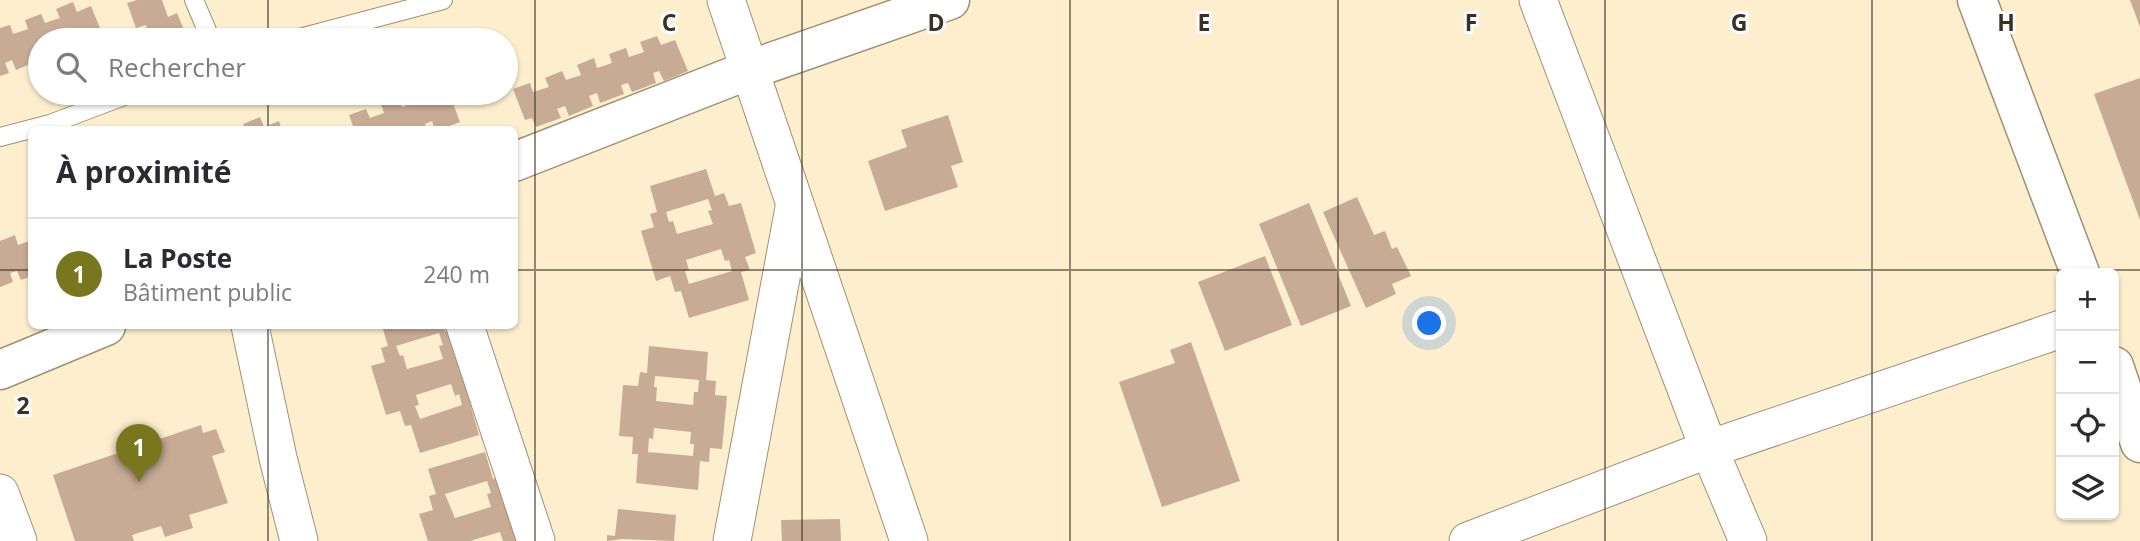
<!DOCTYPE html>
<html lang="fr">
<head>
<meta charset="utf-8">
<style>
	:root { --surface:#fff; --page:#f2f2f3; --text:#2b2b33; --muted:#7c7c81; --line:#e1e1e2; --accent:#79771d }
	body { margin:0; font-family:"Open Sans",sans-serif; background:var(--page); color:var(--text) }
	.controls { position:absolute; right:21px; bottom:21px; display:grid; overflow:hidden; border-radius:10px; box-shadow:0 2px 5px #0004 }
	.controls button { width:63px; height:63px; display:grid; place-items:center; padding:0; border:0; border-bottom:2px solid var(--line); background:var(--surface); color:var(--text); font:35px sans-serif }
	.you { position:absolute; left:1430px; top:324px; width:24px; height:24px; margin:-18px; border:5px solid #fff; border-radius:50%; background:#1a73e8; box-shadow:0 0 0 10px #1a73e833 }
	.badge { display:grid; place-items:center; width:46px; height:46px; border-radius:50%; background:var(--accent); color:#fff; font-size:23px; font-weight:700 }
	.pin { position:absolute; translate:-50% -58px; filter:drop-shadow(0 2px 4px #0008) }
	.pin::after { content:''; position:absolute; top:37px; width:24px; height:21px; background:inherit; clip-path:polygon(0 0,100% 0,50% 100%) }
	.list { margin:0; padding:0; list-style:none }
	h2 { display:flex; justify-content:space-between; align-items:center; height:91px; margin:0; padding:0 28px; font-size:30px }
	h2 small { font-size:23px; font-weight:400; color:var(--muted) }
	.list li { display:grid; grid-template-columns:46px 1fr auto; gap:21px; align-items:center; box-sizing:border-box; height:112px; padding:0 28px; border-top:2px solid var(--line) }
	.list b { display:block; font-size:26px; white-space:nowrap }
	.list p { margin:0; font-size:23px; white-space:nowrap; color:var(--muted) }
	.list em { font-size:23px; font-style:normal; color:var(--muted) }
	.icon { flex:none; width:38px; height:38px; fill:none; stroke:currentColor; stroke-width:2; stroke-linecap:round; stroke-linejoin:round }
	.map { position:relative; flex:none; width:2140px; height:541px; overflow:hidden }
	.search { position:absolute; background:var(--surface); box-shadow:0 2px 5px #0004; left:28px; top:28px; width:490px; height:77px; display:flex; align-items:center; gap:18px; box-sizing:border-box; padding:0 24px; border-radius:38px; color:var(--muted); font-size:26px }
	.panel { position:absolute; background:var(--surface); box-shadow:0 2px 5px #0004; left:28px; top:126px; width:490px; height:203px; border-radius:10px }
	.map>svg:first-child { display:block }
	.building { fill:#c8ab95; fill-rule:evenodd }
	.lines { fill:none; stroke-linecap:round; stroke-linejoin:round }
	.service-casing { stroke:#9f9173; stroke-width:20 }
	.minor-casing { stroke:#9f9173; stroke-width:39 }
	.tertiary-casing { stroke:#9f9173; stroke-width:41 }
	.service { stroke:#fff; stroke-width:18 }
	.minor { stroke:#fff; stroke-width:37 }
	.tertiary { stroke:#fff; stroke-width:38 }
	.grid { fill:none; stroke:#373225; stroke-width:2; stroke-opacity:0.55 }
	.grid-label { font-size:23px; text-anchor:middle; font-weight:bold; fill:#373225; stroke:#fdfdfd; stroke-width:6; stroke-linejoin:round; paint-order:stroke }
</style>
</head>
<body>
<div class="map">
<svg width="2140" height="541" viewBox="0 0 2140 541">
	<rect width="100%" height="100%" fill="#fdeecd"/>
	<g class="building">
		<path d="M137,0H162L168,17L177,13L184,30L174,34L177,40H141L139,36L148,32L146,25L136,28L127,3Z"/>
		<path d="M2130,0H2140V27Z"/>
		<path d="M73,2L77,12L91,6L104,38L77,40L75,37L68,40H40V51L37,52L40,60L16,70L12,60L5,63L9,73L0,76V28L10,25L13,34L28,29L25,20L41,14L45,23L60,18L56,9Z"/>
		<path d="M657,36L661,45L675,40L688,71L664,81L659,71L653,73L656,83L632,92L628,83L621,85L624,94L600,103L597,93L589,96L593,106L569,116L565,106L557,109L561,118L536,127L532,118L525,120L513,89L530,83L533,92L549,87L545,78L562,71L566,80L581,75L577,65L594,58L597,68L612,63L609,54L626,48L629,57L644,52L640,42Z"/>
		<path d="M2140,78V220L2094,94Z"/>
		<path d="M412,93H432L433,95L449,93L460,122L439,130H435L432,121L425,124L427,130H343L353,126L349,115L366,109L370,118L384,113L381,105L398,98L402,107L416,102Z"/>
		<path d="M948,115L963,162L951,166L958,187L885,211L868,161L907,147L901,130Z"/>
		<path d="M260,117L264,127L279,121L282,130H246L243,124Z"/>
		<path d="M706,169L715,196L724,193L729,206L741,203L756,253L745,257L750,270L741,272L749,300L689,318L681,291L675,292L670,276L656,281L641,231L654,227L650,214L657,212L650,186ZM708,199L712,210L708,211L713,224L677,234L673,221L669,222L666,212ZM721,249L725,261L729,260L732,271L689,284L685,271L689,270L686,260Z"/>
		<path d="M1357,197L1374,235L1385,231L1392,249L1397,247L1411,276L1392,284L1396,294L1366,308L1323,212Z"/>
		<path d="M1309,203L1351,306L1301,326L1259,224Z"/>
		<path d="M15,235L18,245L32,240V276L21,280L17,271L10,273L13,282L0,287V241Z"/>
		<path d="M1265,256L1292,325L1225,351L1198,282Z"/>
		<path d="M382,326H443L445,331L455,327L479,404L471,407L479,435L420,453L411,425L405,426L400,411L386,415L371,366L385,362L381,348L388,346ZM439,333L443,345L439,346L443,359L407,369L403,355L400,356L396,346ZM451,384L455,396L459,394L462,405L420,419L415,406L419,405L416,395Z"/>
		<path d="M1191,342L1240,481L1162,507L1119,382L1175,363L1170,350Z"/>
		<path d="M649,346L708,352L706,380L716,381L715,395L727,396L722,449L710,448L709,462L700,461L698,490L636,483L638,454H632L633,437L619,436L623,385L638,386L640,372L647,373ZM655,376L699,380L698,392H694L693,405L656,401L657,387H654ZM654,428L691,432L690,444H694L693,456L648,452L649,438L653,439Z"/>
		<path d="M201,425L203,433L216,429L225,452L212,456L228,503L189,515L193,528L165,537L161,526L132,535L134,541H75L53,475Z"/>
		<path d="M485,452L493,479L503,476L524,541H503L500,532L470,541H428L419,514L433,510L429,496L436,494L428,469ZM487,481L491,493L487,494L491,507L455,518L445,494Z"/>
		<path d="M618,509L676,515L674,541L622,539L607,541V535L615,536Z"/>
		<path d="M840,519L841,541H782L781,520Z"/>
	</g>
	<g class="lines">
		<defs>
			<g id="service">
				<path d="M194,0L211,40"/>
				<path d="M292,40L443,0"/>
				<path d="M0,137L50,124L132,93"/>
			</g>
			<g id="minor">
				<path d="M726,0L909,541"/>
				<path d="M1538,0L1709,449L1748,541"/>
				<path d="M250,326L278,458L299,541"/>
				<path d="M465,326L536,541"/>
				<path d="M0,493L18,541"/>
				<path d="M732,541L794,208"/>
				<path d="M1468,541L1709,449L2061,329"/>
			</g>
			<g id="tertiary">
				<path d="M1977,0L2080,273"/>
				<path d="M514,162L749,70L950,0"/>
				<path d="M2114,366L2140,443"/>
				<path d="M0,370L106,326"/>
			</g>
		</defs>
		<use href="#service" class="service-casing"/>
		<use href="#minor" class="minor-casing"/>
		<use href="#tertiary" class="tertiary-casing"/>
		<use href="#service" class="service"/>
		<use href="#minor" class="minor"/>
		<use href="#tertiary" class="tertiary"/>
	</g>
	<path class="grid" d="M268,0V40M535,0V541M802,0V541M1070,0V541M1338,0V541M1605,0V541M1872,0V541M268,93V130M0,270H32M514,270H2140M268,326V541"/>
	<g class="grid-label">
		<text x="669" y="31">C</text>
		<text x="936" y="31">D</text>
		<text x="1204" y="31">E</text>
		<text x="1471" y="31">F</text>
		<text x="1739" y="31">G</text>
		<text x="2006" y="31">H</text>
		<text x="23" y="414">2</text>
	</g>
</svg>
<div class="controls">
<button>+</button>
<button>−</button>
<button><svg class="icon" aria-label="locate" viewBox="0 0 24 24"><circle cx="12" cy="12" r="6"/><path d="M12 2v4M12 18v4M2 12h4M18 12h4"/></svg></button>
<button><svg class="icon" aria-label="layers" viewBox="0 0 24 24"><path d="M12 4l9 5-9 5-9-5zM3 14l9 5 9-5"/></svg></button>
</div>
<div class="you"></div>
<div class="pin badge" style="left:139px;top:482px">1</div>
<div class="search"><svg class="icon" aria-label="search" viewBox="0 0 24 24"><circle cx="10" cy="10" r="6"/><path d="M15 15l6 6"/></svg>Rechercher</div>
<section class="panel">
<h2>À proximité<small></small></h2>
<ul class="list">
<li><span class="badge">1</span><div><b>La Poste</b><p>Bâtiment public</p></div><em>240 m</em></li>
</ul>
</section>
</div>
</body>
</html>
